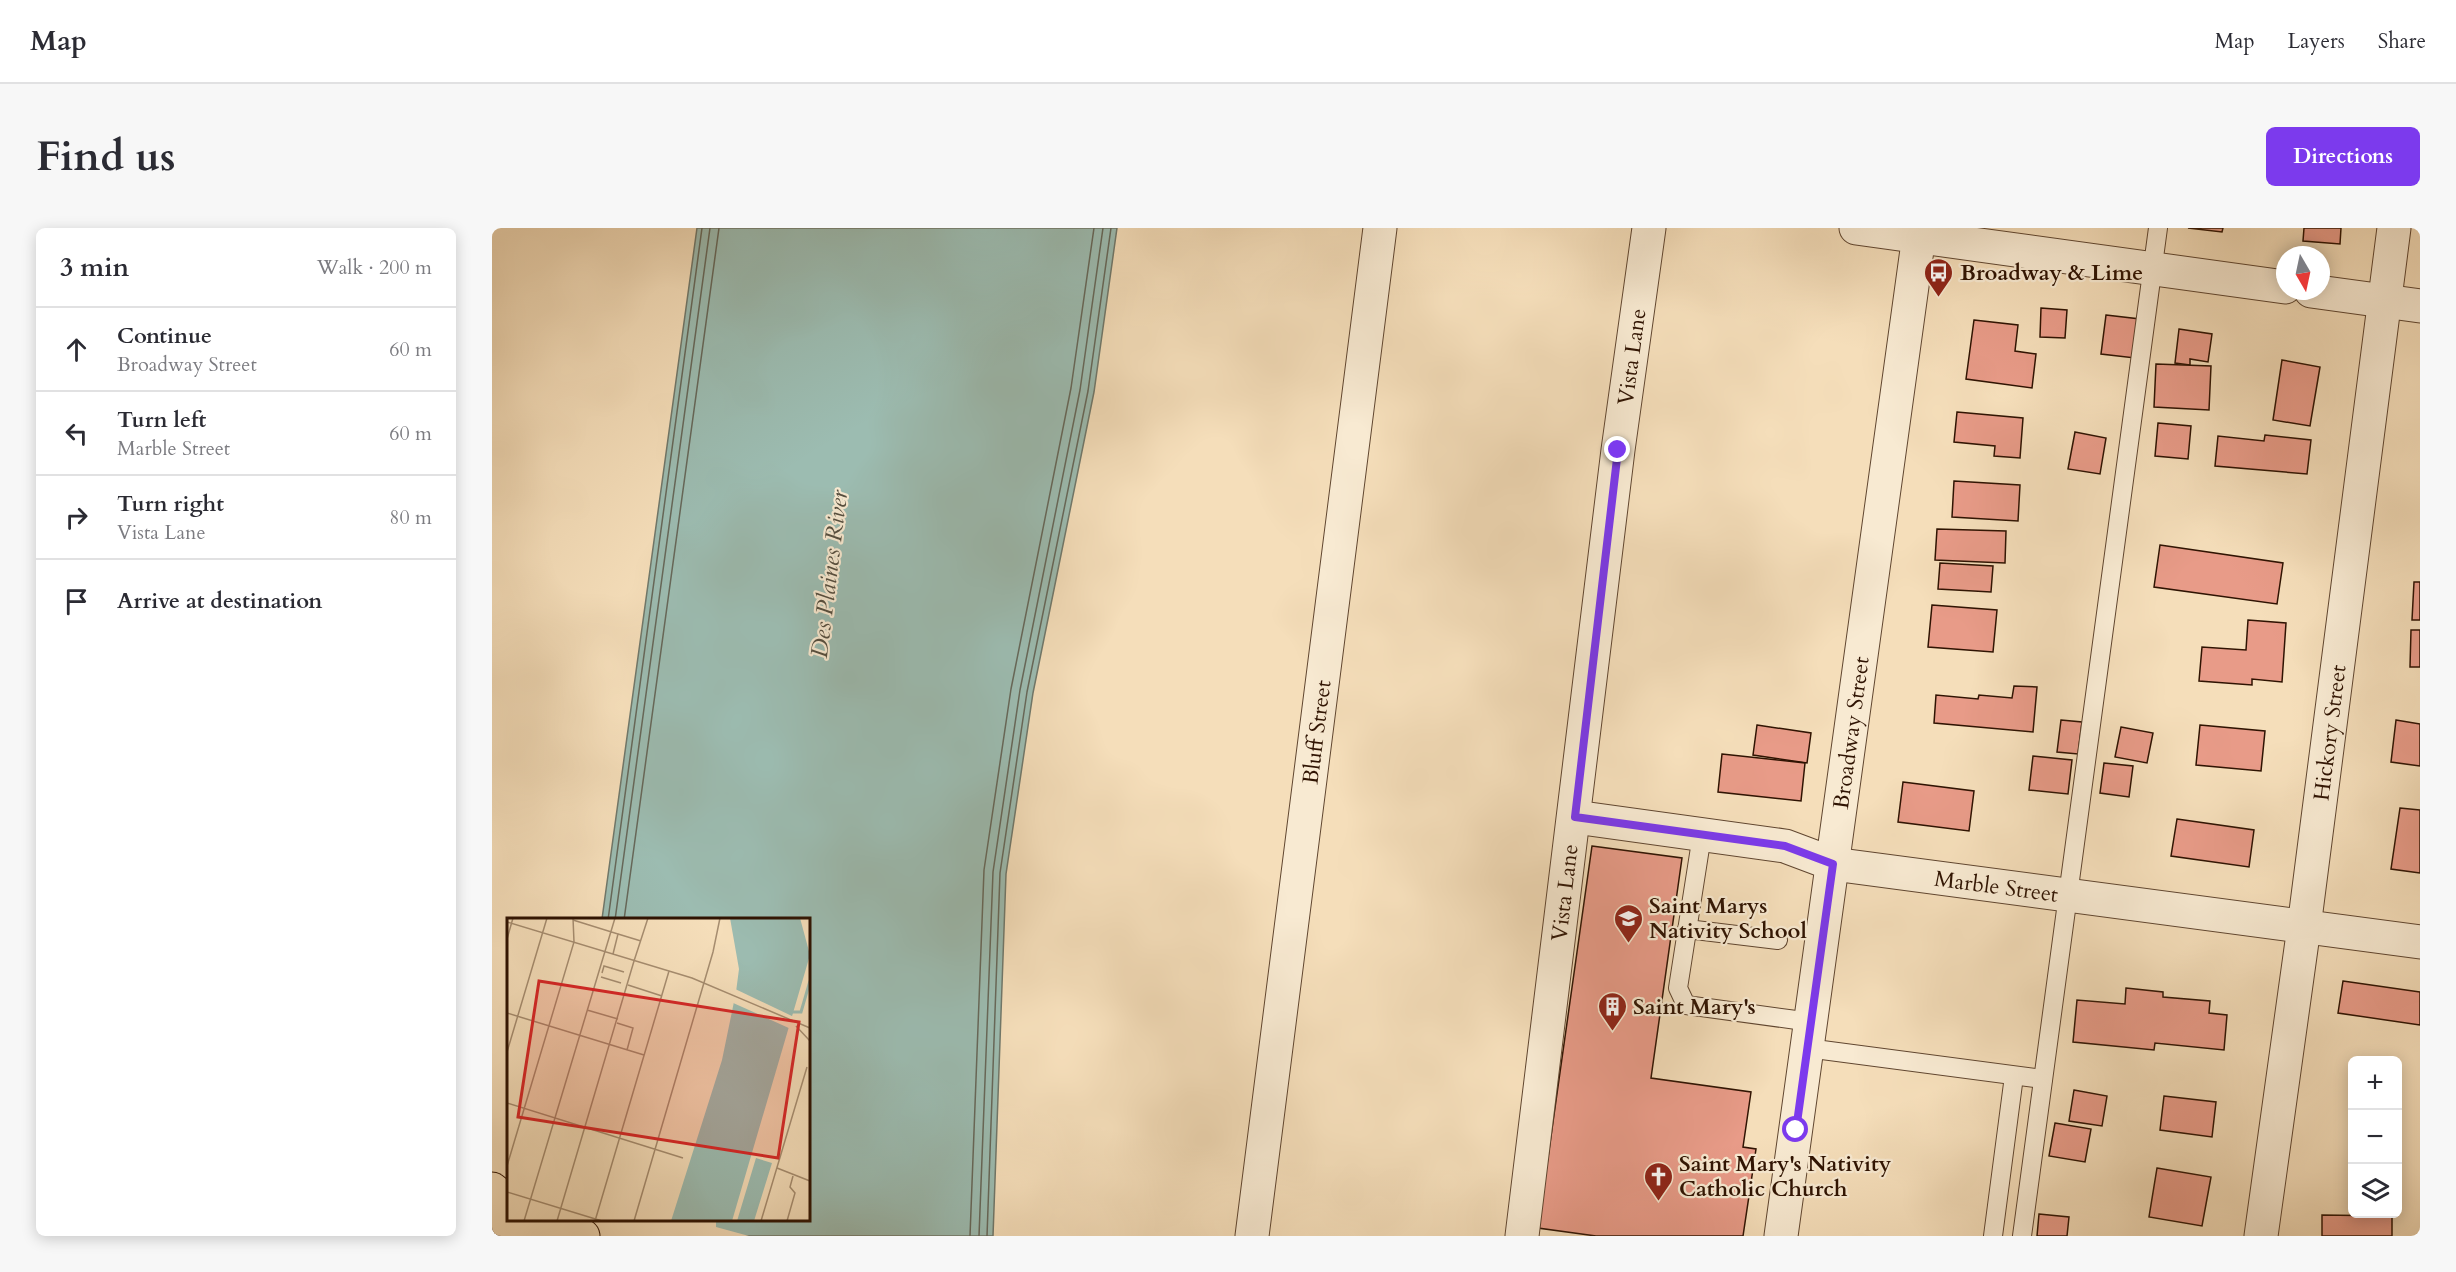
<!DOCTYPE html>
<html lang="en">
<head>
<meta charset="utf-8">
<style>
	:root { --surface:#fff; --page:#f7f7f7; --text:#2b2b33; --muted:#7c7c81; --line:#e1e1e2; --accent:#7c3aed }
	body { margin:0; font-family:Cardo,serif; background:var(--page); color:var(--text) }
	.controls { position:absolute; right:18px; bottom:18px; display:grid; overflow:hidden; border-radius:9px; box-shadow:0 3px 15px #0003 }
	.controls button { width:54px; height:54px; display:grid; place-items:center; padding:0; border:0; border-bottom:2px solid var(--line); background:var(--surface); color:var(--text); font:30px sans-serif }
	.compass { position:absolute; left:1784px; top:18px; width:54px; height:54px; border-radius:50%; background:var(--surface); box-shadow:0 3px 15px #0003; rotate:171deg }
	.stop { position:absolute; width:18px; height:18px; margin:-14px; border:4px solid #7c3aed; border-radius:50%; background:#fff }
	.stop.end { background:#7c3aed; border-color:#fff; box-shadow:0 2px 6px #0008 }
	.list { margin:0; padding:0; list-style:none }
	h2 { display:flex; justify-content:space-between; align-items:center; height:78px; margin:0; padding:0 24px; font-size:26px }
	h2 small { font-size:20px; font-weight:400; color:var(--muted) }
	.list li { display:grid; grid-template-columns:39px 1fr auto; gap:18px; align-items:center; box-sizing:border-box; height:84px; padding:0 24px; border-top:2px solid var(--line) }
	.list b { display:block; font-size:22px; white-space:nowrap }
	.list p { margin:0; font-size:20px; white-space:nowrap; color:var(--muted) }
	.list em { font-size:20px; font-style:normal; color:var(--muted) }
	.icon { flex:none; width:33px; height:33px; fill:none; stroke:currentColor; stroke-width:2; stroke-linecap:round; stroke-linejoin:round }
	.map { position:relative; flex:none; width:1928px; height:1008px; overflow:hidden; border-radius:9px }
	header { display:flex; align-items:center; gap:36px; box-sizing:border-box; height:84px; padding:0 30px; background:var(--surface); border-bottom:2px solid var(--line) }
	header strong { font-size:28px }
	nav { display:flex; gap:33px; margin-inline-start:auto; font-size:21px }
	.intro { display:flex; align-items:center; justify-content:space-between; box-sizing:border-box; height:144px; padding:0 36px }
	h1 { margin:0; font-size:42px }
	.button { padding:15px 27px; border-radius:9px; background:var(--accent); color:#fff; font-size:21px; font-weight:700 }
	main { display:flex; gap:36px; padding:0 36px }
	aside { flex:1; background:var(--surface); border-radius:9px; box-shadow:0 3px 15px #0003 }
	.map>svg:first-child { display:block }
	.water { fill:#9cbcb1; stroke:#70786b; stroke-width:1.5 }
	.pier { fill:#f5deba }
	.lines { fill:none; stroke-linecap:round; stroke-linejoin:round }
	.shore { stroke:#66685a; stroke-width:1.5 }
	.building { fill:#e89b88; stroke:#2f1302; stroke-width:1.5 }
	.service-casing { stroke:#604630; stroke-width:20 }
	.minor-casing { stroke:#604630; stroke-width:35 }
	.tertiary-casing { stroke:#604630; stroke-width:35 }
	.primary-casing { stroke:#2f1302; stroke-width:35 }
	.service { stroke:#f8ead2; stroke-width:18 }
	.minor { stroke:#f8ead2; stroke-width:33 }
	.tertiary { stroke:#f8ead2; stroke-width:33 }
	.primary { stroke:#f5deba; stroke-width:33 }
	.route { stroke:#7c3aed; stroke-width:8 }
	.labels { text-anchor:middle; stroke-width:4.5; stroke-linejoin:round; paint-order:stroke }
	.poi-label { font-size:22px; font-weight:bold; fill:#2f1302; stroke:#f8ead2; text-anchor:start }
	.street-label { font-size:22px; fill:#2f1302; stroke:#f8ead2 }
	.water-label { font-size:24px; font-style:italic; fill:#554e3f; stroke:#f8ead2 }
	.inset-river { fill:none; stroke:#9cbcb1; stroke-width:3 }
	.inset-road { fill:none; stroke:#a68d70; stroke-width:1.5 }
	.view { fill:#d62828; fill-opacity:0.15; stroke:#d62828; stroke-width:3 }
	.inset-edge { fill:none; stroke:#2f1302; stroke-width:3 }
</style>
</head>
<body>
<header>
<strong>Map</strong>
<nav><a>Map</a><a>Layers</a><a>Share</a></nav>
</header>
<div class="intro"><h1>Find us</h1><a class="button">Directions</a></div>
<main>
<aside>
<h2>3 min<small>Walk · 200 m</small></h2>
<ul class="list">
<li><svg class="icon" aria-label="ahead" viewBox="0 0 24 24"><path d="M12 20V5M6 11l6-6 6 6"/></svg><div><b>Continue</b><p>Broadway Street</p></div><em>60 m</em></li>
<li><svg class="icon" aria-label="left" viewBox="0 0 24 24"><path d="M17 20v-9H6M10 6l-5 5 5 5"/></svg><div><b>Turn left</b><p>Marble Street</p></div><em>60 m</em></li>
<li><svg class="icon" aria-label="right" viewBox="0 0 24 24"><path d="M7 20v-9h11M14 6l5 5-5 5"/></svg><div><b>Turn right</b><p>Vista Lane</p></div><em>80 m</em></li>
<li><svg class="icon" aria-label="arrive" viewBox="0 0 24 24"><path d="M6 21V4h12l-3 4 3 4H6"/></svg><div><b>Arrive at destination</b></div></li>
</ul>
</aside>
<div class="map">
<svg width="1928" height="1008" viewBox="0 0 1928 1008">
	<rect width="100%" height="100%" fill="#f5deba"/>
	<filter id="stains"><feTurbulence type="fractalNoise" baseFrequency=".00333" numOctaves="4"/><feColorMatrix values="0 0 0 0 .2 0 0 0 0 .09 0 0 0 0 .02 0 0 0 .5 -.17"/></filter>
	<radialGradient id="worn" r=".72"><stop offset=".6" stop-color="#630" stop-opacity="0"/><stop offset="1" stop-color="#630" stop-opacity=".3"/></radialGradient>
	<path class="water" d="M205,0H625L602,164L541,465L514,646L501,1008H67L69,992H316V692L110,691Z"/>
	<path class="pier" d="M66,992H224V999L257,1008H64Z"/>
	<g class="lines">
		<g class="shore">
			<path d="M116,692L210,0"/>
			<path d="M123,692L218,0"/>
			<path d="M132,692L227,0"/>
			<path d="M478,1008L492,642L519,461L579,160L602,0"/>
			<path d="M487,1008L501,644L528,462L588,162L611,0"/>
			<path d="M495,1008L508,645L535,464L596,163L619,0"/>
		</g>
	</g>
	<g class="building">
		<path d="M1696,0H1731L1730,4Z"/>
		<path d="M1812,0H1849L1848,16L1811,13Z"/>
		<path d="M1549,80L1575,82L1573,110L1548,109Z"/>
		<path d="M1614,87L1648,91L1643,130L1609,126Z"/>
		<path d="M1482,92L1526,97L1523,123L1544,126L1540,160L1474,151Z"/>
		<path d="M1687,101L1720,106L1716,134L1698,131V137L1683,135Z"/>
		<path d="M1790,132L1828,139L1818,198L1781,192Z"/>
		<path d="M1664,136L1719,138L1717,182L1662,179Z"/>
		<path d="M1465,184L1531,190L1528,230L1502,228L1503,218L1462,214Z"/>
		<path d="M1666,195L1699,198L1696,231L1663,228Z"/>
		<path d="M1583,204L1614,210L1608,246L1576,241Z"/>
		<path d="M1773,207L1819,212L1815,246L1723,238L1726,208L1772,213Z"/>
		<path d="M1462,253L1528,257L1526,293L1460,289Z"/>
		<path d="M1445,301L1514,303L1513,335L1443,332Z"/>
		<path d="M1668,317L1791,335L1785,376L1662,359Z"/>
		<path d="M1448,335L1501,338L1499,364L1446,361Z"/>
		<path d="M1922,354H1928V392H1920Z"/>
		<path d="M1440,377L1505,382L1501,424L1436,419Z"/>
		<path d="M1756,392L1794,395L1790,454L1760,451V457L1707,453L1710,419L1754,422Z"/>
		<path d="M1919,402H1928V439H1918Z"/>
		<path d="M1522,458L1545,459L1541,504L1442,495L1444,467L1486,471L1487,467L1520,470Z"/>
		<path d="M1569,492L1590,494L1586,526L1565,524Z"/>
		<path d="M1904,492L1928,496V538L1899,534Z"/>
		<path d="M1265,497L1319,505L1315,535L1261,527Z"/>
		<path d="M1708,497L1773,503L1769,543L1704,537Z"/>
		<path d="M1629,499L1661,505L1655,535L1623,529Z"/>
		<path d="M1230,526L1313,535L1309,573L1226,564Z"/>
		<path d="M1541,528L1580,532L1576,566L1537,562Z"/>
		<path d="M1612,535L1641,538L1637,569L1608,565Z"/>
		<path d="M1411,554L1482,563L1477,603L1406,594Z"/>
		<path d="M1908,580L1928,582V645L1899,641Z"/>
		<path d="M1685,591L1762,602L1757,639L1679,628Z"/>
		<path d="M1100,618L1190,630L1159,850L1259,864L1251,919L1264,921L1251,1008H1104L1046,1000Z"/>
		<path d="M1851,753L1928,764V797L1846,785Z"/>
		<path d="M1634,760L1671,764V769L1718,773L1717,785L1735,787L1732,822L1663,815L1662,822L1581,814L1585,772L1633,776Z"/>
		<path d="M1582,862L1615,868L1610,898L1577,893Z"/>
		<path d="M1672,868L1724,874L1720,909L1668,902Z"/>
		<path d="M1563,895L1599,901L1593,934L1557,928Z"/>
		<path d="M1665,940L1719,949L1710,998L1657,989Z"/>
		<path d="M1547,986L1577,989L1575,1008H1545Z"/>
		<path d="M1830,987L1900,988V1008H1830Z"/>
	</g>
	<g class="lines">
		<defs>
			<g id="service">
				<path d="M1210,607L1186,760L1194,777L1319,794"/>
				<path d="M1195,701L1286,712"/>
				<path d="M1315,820L1551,851"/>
				<path d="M1501,1008L1522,848"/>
				<path d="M1530,1008L1666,0"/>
			</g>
			<g id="minor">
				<path d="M1364,0L1793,59"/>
				<path d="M1819,63L1928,78"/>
				<path id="s1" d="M1083,589L1293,618L1341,636L1928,714"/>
				<path id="s2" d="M760,1008L888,0"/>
				<path id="s3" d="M1030,1008L1126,222L1157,0"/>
				<path id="s4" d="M1769,1008L1812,699L1902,0"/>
			</g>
			<g id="tertiary">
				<path id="s5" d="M1289,1008L1428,0"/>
			</g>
			<g id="primary">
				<path d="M0,961L16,973"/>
				<path d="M0,994L44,996L91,1008"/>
			</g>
		</defs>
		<use href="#service" class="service-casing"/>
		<use href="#minor" class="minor-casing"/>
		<use href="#tertiary" class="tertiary-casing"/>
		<use href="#primary" class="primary-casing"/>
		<use href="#service" class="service"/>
		<use href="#minor" class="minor"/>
		<use href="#tertiary" class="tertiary"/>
		<use href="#primary" class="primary"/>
	</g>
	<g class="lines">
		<path class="route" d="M1126,222L1083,589L1293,618L1341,636L1304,902"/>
	</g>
	<defs>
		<symbol id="bus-pin" viewBox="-11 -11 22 30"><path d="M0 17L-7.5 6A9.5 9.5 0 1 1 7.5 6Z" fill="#8f2418" stroke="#f8ead2"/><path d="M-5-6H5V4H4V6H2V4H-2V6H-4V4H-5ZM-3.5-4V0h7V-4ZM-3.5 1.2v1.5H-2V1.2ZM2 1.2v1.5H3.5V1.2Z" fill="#fff"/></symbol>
		<symbol id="school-pin" viewBox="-11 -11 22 30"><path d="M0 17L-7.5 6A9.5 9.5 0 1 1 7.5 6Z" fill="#8f2418" stroke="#f8ead2"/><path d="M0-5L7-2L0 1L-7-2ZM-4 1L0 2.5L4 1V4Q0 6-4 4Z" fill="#fff"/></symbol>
		<symbol id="building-pin" viewBox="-11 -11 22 30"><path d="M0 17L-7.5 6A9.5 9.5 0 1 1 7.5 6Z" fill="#8f2418" stroke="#f8ead2"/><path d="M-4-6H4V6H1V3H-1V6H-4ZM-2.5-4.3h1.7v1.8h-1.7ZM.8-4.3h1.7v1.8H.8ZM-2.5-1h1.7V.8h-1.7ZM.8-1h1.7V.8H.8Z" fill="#fff"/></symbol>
		<symbol id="church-pin" viewBox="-11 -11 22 30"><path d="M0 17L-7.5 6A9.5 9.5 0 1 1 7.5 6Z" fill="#8f2418" stroke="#f8ead2"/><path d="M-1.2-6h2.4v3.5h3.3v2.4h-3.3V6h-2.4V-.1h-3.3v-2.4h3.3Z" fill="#fff"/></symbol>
	</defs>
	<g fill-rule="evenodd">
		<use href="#bus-pin" x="1430" y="28" width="33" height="45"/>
		<use href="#school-pin" x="1120" y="674" width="33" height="45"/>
		<use href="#building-pin" x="1104" y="762" width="33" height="45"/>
		<use href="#church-pin" x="1150" y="932" width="33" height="45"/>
	</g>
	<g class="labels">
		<g class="poi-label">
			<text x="1468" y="52">Broadway &amp; Lime</text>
			<text x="1157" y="685">Saint Marys<tspan x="1157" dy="25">Nativity School</tspan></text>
			<text x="1141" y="786">Saint Mary's</text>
			<text x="1187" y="943">Saint Mary's Nativity<tspan x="1187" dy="25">Catholic Church</tspan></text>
		</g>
		<g class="street-label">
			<text dy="8" stroke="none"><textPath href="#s3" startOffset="886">Vista Lane</textPath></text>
			<text dy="8" stroke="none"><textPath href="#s2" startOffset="508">Bluff Street</textPath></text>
			<text dy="8" stroke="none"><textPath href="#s5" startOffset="508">Broadway Street</textPath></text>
			<text dy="8" stroke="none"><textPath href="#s4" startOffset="508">Hickory Street</textPath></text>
			<text dy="8" stroke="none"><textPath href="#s1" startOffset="428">Marble Street</textPath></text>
			<text dy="8" stroke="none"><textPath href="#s3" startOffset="346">Vista Lane</textPath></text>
		</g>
		<g class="water-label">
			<text transform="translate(337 346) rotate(-83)" y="8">Des Plaines River</text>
		</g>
	</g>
	<g transform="translate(15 690)">
		<rect width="303" height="303" fill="#f5deba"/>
		<path d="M223,0H293L303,37L225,303H164L215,142L229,74L232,51ZM249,240L265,245L247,303H230Z" fill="#9cbcb1"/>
		<path d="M226,70L287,99L284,111L224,84Z" fill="#f5deba"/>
		<path class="inset-river" d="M285,94H294L303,63"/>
		<path class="inset-road" d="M66,2L111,16L106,36M0,4L185,60L303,110M111,16L134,23M0,21L6,0M127,43L141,0M95,55L97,48L117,54M94,59L114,65M121,67L155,78M80,92L111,101M0,95L137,137M110,105L126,110L120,132M289,108L303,123M0,134L40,0M0,185L176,240M0,248L67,24L66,0M270,250L303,263M0,274L95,303M17,303L108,0M50,303L127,43M88,303L162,53M127,303L206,34L213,0M254,303L300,149M280,303L288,275L283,269L286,258"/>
		<path class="view" d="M32,63L292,104L271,240L11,199Z"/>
		<rect width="303" height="303" class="inset-edge"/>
	</g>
	<rect width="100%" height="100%" filter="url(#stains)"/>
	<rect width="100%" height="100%" fill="url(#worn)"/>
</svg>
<div class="controls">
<button>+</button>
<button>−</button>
<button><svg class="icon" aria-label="layers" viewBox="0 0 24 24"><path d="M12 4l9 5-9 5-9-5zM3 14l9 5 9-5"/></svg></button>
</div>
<svg class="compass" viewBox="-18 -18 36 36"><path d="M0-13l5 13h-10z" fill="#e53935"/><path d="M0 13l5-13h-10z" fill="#7c7c81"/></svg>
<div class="stop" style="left:1304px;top:902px"></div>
<div class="stop end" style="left:1126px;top:222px"></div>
</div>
</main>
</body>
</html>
